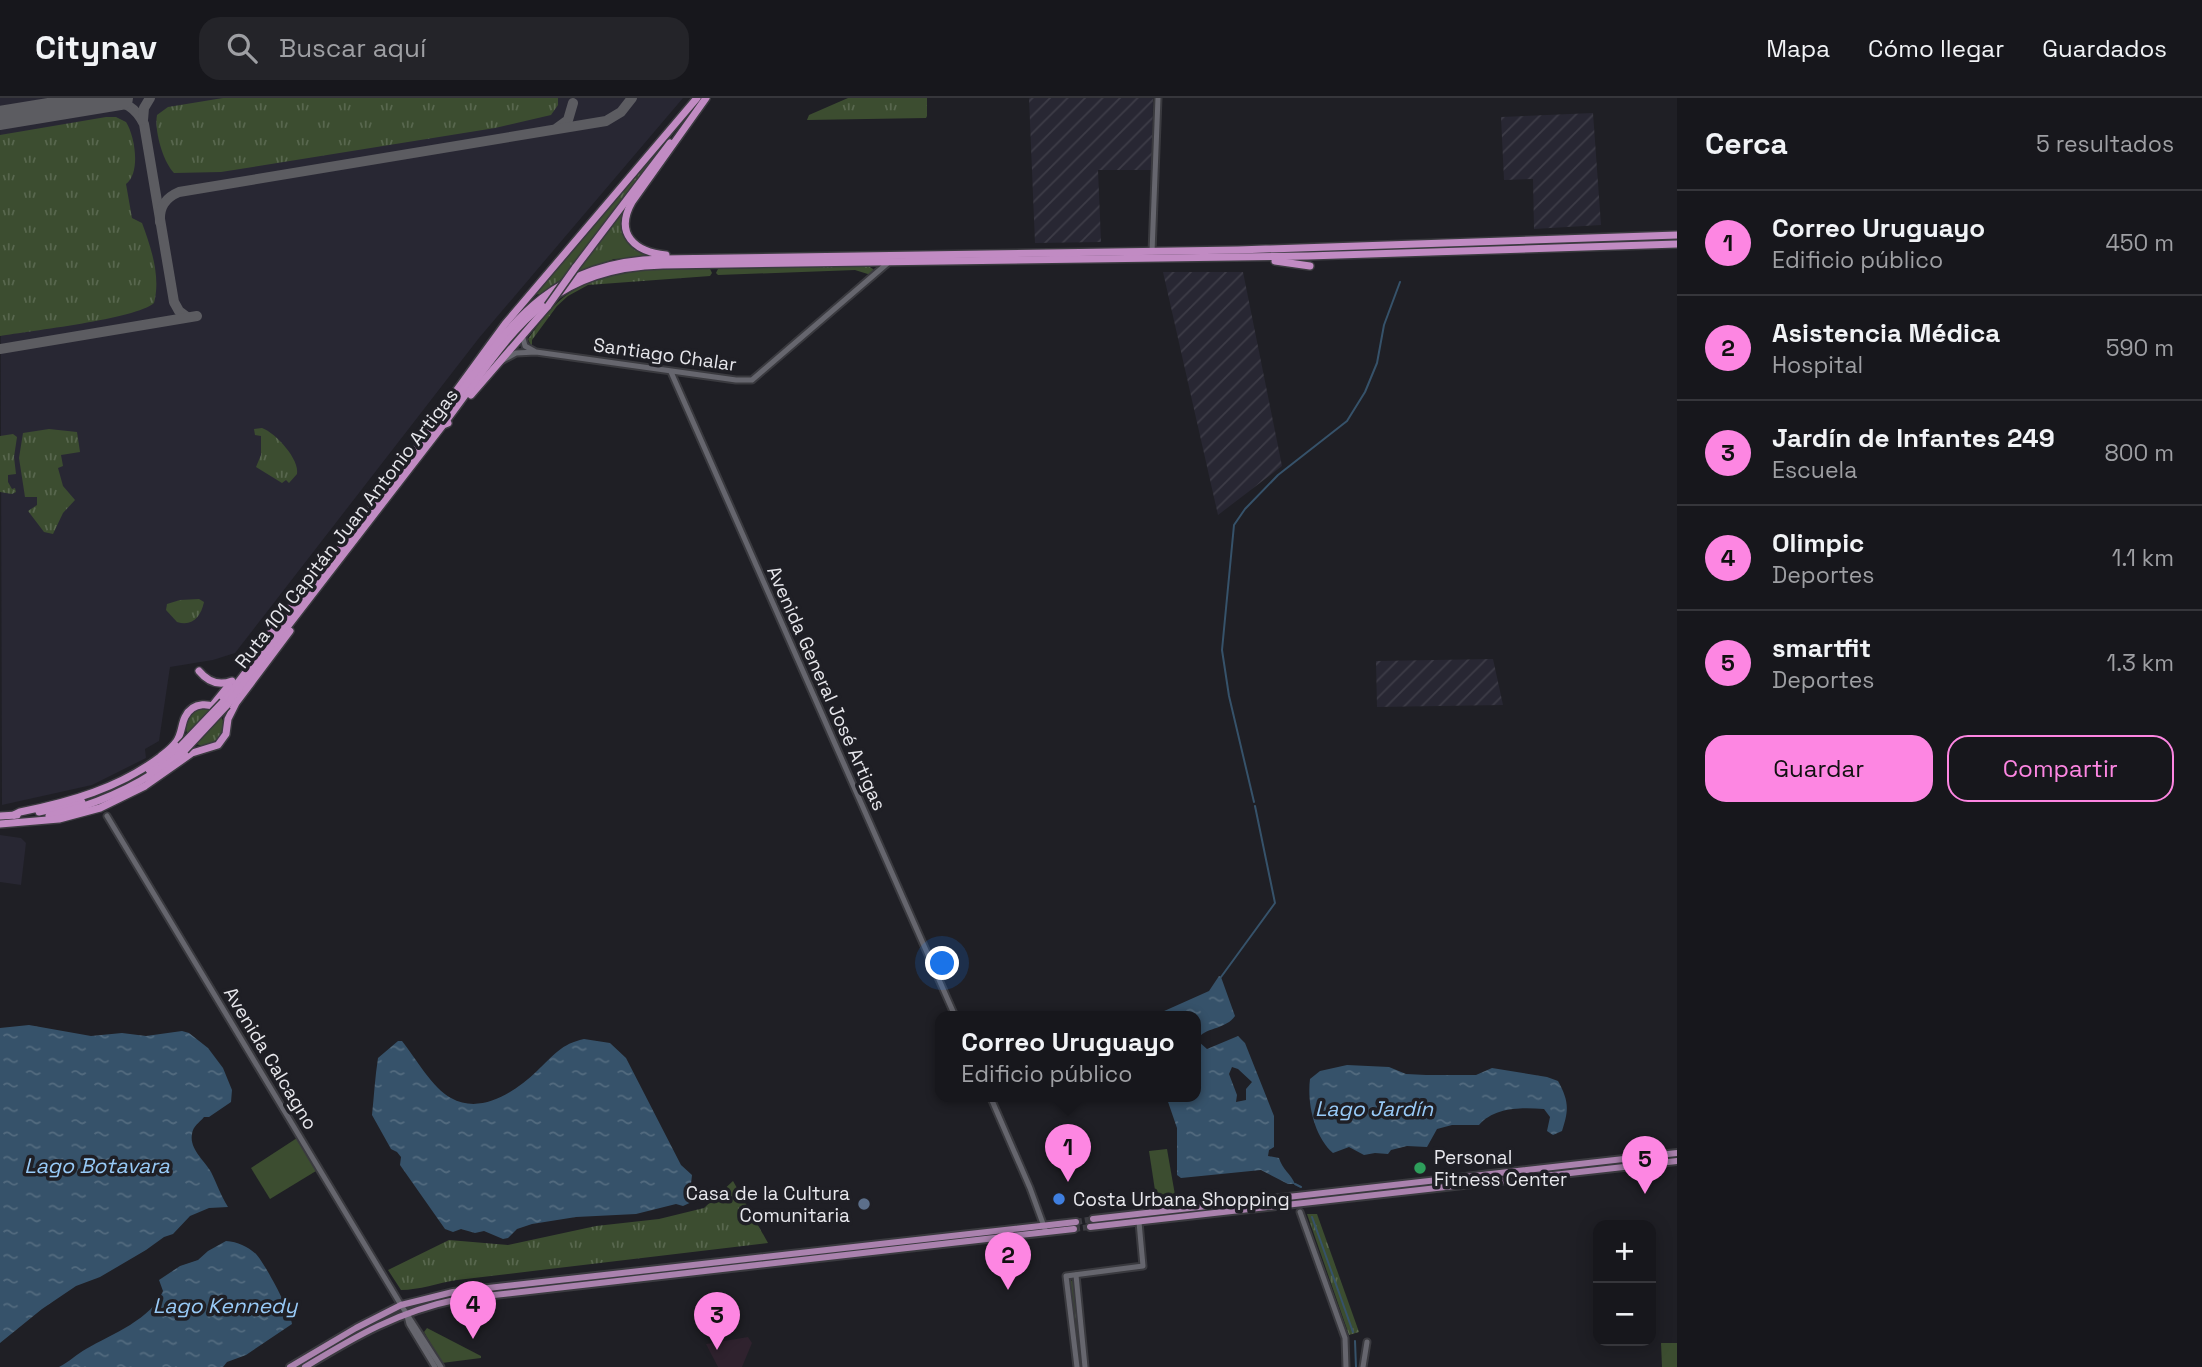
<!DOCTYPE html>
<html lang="es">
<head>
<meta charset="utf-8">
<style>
	:root { --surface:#17171c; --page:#242429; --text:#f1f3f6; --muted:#9e9fa3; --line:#36363b; --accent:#fd86e2 }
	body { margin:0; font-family:"Space Grotesk",sans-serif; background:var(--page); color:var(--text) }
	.controls { position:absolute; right:21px; bottom:21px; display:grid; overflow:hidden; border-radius:14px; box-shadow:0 4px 18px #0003 }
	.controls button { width:63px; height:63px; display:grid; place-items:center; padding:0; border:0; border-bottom:2px solid var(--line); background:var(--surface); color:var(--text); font:35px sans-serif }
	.you { position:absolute; left:943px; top:866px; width:24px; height:24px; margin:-18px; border:5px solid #fff; border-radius:50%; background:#1a73e8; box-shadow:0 0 0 10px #1a73e833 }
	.badge { display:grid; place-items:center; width:46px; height:46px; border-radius:50%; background:var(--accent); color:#111; font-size:23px; font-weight:700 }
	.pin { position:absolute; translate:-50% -58px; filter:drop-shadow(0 2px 4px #0008) }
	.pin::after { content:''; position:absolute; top:37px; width:24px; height:21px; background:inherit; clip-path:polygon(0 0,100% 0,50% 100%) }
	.popup { position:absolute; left:935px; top:913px; width:266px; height:91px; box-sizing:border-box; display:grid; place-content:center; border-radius:14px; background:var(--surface); filter:drop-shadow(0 2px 5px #0005); font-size:23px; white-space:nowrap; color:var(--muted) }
	.popup b { font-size:26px; color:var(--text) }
	.popup::after { content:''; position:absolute; left:50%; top:100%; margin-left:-14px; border:14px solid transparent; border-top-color:var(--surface) }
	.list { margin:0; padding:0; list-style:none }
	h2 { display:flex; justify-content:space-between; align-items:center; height:91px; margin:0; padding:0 28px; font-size:30px }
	h2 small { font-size:23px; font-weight:400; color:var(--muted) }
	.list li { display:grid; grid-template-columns:46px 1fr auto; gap:21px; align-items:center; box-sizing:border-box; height:105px; padding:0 28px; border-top:2px solid var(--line) }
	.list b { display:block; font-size:26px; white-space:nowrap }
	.list p { margin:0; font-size:23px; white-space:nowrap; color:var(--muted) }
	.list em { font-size:23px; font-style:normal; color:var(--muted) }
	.actions { display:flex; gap:14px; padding:21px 28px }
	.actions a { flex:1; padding:16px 0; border:2px solid var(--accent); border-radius:21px; text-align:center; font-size:24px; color:var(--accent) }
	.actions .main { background:var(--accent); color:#111 }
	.icon { flex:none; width:38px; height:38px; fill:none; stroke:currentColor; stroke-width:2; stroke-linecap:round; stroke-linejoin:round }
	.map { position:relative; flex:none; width:1677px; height:1269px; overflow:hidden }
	header { display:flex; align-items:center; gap:42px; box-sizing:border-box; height:98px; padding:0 35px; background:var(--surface); border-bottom:2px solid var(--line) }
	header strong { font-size:33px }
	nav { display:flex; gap:38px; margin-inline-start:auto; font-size:24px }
	.search { width:490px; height:63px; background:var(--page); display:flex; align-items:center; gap:18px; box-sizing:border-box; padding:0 24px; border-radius:21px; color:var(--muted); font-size:26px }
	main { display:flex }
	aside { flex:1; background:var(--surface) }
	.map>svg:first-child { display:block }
	.built { fill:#282733 }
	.industrial { fill:url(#industrial-furrows) }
	.education { fill:#2f222e }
	.grass { fill:url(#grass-tufts) }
	.park { fill:#3c4d30 }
	.water { fill:url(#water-ripples); fill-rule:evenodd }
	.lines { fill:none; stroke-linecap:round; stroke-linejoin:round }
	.stream { stroke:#36526a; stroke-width:2 }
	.taxiway { stroke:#5c5c61; stroke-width:10 }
	.runway { stroke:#5c5c61; stroke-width:24 }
	.primary-tunnel { stroke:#3d3d43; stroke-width:6; stroke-dasharray:6 3; stroke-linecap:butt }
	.tertiary-casing { stroke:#3a3a3f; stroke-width:9 }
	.primary-casing { stroke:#3a3a3f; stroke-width:10 }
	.trunk-casing { stroke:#3a3a3f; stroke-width:10 }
	.tertiary { stroke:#66666e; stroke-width:5 }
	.primary { stroke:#aa82ae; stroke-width:6 }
	.trunk { stroke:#c18bc3; stroke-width:7 }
	.trunk-bridge-casing { stroke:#3a3a3f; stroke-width:10; stroke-linecap:butt }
	.trunk-bridge { stroke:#c18bc3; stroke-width:7 }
	.leisure-dot { fill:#2e9e5b; stroke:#1f1f25; stroke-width:2.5 }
	.shop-dot { fill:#3f7fe0; stroke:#1f1f25; stroke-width:2.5 }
	.service-dot { fill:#5c6f8a; stroke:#1f1f25; stroke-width:2.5 }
	.labels { text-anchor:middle; stroke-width:7; stroke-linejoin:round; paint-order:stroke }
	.street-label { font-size:19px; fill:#e7e7ec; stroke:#1f1f25 }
	.poi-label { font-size:19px; fill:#e7e7ec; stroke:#1f1f25; text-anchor:start }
	.water-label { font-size:21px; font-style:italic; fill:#98caf7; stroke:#1f1f25 }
</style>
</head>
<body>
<header>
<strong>Citynav</strong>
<div class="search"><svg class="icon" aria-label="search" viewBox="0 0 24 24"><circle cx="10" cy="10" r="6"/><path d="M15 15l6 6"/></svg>Buscar aquí</div>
<nav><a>Mapa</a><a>Cómo llegar</a><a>Guardados</a></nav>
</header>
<main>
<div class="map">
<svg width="1677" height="1269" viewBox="0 0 1677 1269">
	<defs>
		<pattern id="industrial-furrows" width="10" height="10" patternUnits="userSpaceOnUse" patternTransform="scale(1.75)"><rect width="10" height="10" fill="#282733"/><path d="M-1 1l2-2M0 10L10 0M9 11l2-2" fill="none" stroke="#3d3c47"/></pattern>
		<pattern id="grass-tufts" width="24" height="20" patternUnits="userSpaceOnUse" patternTransform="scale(1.75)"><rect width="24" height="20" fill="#3c4d30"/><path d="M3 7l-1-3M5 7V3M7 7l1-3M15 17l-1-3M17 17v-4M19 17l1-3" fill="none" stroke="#58674e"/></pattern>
		<pattern id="water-ripples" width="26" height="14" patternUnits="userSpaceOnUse" patternTransform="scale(1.75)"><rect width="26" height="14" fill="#36526a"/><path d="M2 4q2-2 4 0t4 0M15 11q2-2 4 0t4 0" fill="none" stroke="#536b7f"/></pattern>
	</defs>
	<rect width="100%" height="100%" fill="#1f1f25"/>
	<g class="built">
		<path d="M0,0H683L479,240L235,555L213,562L170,569L159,643L145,651L146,660L92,687L2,707Z"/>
		<path d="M0,737L21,740L26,745L21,787L0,784Z"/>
	</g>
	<g class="industrial">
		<path d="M1029,0H1153L1152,72H1098L1101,144L1035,145Z"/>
		<path d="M1593,15L1601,127L1534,131L1533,81L1504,82L1501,19Z"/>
		<path d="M1163,174H1243L1282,368L1218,417Z"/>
		<path d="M1493,561L1503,607L1377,609L1376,563Z"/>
	</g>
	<path class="education" d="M748,1239L752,1245L742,1269H718L706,1246Z"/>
	<g class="grass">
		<path d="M223,0H558V7L551,17L495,30L221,74L174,75C163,64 154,32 157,17L168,9Z"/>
		<path d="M700,0L566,178L540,196L533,197Z"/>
		<path d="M848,0H927V18L926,20L807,22L809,17Z"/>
		<path d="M106,19H116L126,24C135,38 141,75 126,86L132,120L142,125C151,149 161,179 154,205C136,221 29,233 0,238V37Z"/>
		<path d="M663,58L627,109L628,143L636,151L654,159L614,161L576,175Z"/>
		<path d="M1677,139V144L1415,151L1505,145Z"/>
		<path d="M868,168L873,171L875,175L871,177L855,172L718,177L716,175L718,171Z"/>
		<path d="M642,170L710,171L712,175L710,178L588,187L568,198L557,208L532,242V250L528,241C552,208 560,197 598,179C610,173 629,173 642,170Z"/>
		<path d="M262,330C276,335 300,362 297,376L289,385L286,382L282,385L256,369L261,357V338L255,337L254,331Z"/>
		<path d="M49,331L77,334L80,354L61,357L63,368L58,370L63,388L75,402L63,415L53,436L44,434L28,413L37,407V399H25L19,360L23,335Z"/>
		<path d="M13,336L17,339L14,359L16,376L8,377V384L12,391L15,390L16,394L12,396L0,394V338Z"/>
		<path d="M199,501L204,504C201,518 193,529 177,524L166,512L167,506L180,502Z"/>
		<circle cx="205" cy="629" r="19"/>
		<path d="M733,1083L768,1145L457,1182C438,1185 419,1192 401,1192L388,1172L449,1142L508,1147L596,1128L659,1121L704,1110Z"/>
		<path d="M1307,1116H1317L1359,1234L1349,1237Z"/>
		<path d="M773,1160V1163L437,1203L411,1210L408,1209L409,1207L463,1195Z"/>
		<path d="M1074,1182L1083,1269H1079L1070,1183Z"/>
	</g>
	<g class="park">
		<path d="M297,1040L316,1073L270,1101L251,1070Z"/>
		<path d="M1167,1051L1175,1097L1156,1099L1149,1053Z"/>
		<path d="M427,1230L481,1258V1260L442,1265L424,1234Z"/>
		<path d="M1661,1245H1677V1269H1662Z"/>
	</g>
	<g class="water">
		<path d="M1219,878L1221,879L1235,918C1226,931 1208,929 1199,939V944L1207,951L1238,938L1245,945L1274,1018V1049L1269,1052L1268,1058L1279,1060C1282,1071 1291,1076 1295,1086H1288L1261,1072L1181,1080L1177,1077V1030L1166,998H1196V918H1153L1209,893ZM1232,969L1238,971L1252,984L1246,991V1002L1236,1004L1237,997L1229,976Z"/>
		<path d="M29,927L91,938L122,935L146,938L182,933L189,935L208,950L223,970L232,992L231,1004L209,1019H204C199,1025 193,1028 192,1036C189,1051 205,1063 211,1074C217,1086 221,1098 228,1109L209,1110L190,1118L173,1136L164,1139L146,1152L100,1179L76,1188L42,1211L0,1245V930Z"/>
		<path d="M584,941L610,945L626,960L681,1067L692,1077L691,1086L698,1096L696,1102L683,1108L676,1106L636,1116L576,1119L532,1126L517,1131L508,1140L503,1141L484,1133L475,1135L461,1131L453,1134L445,1131L400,1067L401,1059L397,1054L391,1051L372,1017C374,998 375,979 378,960L398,943H402C415,959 433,991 451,1000C481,1017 515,994 537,973C554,957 561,946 584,941Z"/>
		<path d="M1347,967L1389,969L1406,976L1426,977H1476L1492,970L1547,979L1558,983C1569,1003 1569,1012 1562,1033L1553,1037L1547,1033L1550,1019L1544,1011C1522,1009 1494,1009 1479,1027H1452L1437,1031L1427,1049L1407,1048L1391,1052L1388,1056L1375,1055L1364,1057L1349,1049L1333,1055C1314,1038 1307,1005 1310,981L1320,973Z"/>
		<path d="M226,1143C238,1144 247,1148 256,1156C264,1164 292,1216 292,1226L246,1257L227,1264L223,1269H59C69,1264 77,1256 86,1251C112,1236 152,1221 163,1193L159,1182L180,1168L198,1162L208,1153Z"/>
	</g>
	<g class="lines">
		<g class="stream">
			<path d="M1254,704L1229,598L1222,552L1234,427L1245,411L1278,377L1347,323L1365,294L1377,265L1384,227L1400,184"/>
			<path d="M1221,879L1275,805L1255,708"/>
			<path d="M1295,1086L1301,1089"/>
			<path d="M1312,1119L1353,1234"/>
			<path d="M1355,1243L1356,1269"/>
		</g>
		<g class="taxiway">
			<path d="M107,2C125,3 136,10 144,26L174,204L179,213L187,219"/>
			<path d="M143,22L144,10L150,0"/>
			<path d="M557,30L568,22L573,5"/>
			<path d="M160,124C159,109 165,100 179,94L606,23L621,14L632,0"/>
			<path d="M0,251L197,218"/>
		</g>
		<path class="runway" d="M0,20L121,0"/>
		<g class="primary-tunnel">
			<path d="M1076,1124L1093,1121"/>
			<path d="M1074,1131L1090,1129"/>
		</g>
		<defs>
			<g id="tertiary">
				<path d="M1152,154L1158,0"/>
				<path d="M523,240L525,248L534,253"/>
				<path d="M503,262L516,255L536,254L736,282H752L889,164"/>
				<path d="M671,274L955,918"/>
				<path d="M107,718L401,1207L441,1269"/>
				<path d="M990,998L1030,1090L1046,1134"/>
				<path d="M1300,1114L1345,1240L1346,1269"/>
				<path d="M1076,1177L1085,1269"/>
				<path d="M407,1218L409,1226L435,1269"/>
				<path d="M1077,1269L1066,1178L1143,1168L1139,1124"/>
				<path d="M1363,1269L1367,1244"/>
			</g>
			<g id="primary">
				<path d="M1093,1121L1677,1055"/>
				<path d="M1090,1129L1677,1063"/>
				<path d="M290,1269L356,1230L401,1207L453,1194L1076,1124"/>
				<path d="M305,1269C356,1238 399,1213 459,1201L1074,1131"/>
			</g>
			<g id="trunk">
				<path d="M666,157C635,154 614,136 632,104L706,0"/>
				<path d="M1275,163L1310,168"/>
				<path d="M575,170L670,45"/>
				<path d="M471,297L548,208"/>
				<path d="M448,304L505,226L697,0"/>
				<path d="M443,327C509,240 542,170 663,167L1308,158L1677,146"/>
				<path d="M432,332C502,242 536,164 662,161L1238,152L1677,137"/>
				<path d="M267,539L290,510"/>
				<path d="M199,573C208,584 219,588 232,583"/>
				<path d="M223,604L433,329"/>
				<path d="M227,607L443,327L448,325"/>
				<path d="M212,608L229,587"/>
				<path d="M149,672L181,648"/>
				<path d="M39,714L82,704"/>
				<path d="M14,717L20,714C70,704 119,690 160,659C166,654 172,650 176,644C182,636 181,627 185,619C193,603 211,604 222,614"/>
				<path d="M0,718L17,717"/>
				<path d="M49,718C99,706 145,686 185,652"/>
				<path d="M0,726L59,721L100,710L145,688L192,655L218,647L226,636L228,621L236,605L290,533"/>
			</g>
		</defs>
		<use href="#tertiary" class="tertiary-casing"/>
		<use href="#primary" class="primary-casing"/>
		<use href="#trunk" class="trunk-casing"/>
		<use href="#tertiary" class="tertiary"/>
		<use href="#primary" class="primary"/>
		<use href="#trunk" class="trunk"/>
		<defs>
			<g id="trunk-bridge">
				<path d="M548,208L575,170"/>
				<path d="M181,648L223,604"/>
				<path d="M185,652L227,607"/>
			</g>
		</defs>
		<use href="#trunk-bridge" class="trunk-bridge-casing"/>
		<use href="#trunk-bridge" class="trunk-bridge"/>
	</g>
	<circle class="leisure-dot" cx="1420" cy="1070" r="7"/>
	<circle class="shop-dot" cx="1059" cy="1101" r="7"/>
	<circle class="service-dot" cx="864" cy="1106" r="7"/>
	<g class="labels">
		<g class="street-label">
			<text transform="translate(665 256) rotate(8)" y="7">Santiago Chalar</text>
			<text transform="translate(346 430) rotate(-52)" y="7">Ruta 101 Capitán Juan Antonio Artigas</text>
			<text transform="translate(827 590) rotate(66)" y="7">Avenida General José Artigas</text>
			<text transform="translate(271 960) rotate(59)" y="7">Avenida Calcagno</text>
		</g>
		<g class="poi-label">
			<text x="1434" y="1066">Personal<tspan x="1434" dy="22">Fitness Center</tspan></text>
			<text x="850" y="1102" text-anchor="end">Casa de la Cultura<tspan x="850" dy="22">Comunitaria</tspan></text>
			<text x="1073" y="1108">Costa Urbana Shopping</text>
		</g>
		<g class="water-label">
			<text x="1374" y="1018">Lago Jardín</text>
			<text x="97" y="1075">Lago Botavara</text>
			<text x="225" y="1215">Lago Kennedy</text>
		</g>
	</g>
</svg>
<div class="controls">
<button>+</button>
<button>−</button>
</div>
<div class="you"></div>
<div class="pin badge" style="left:1068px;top:1084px">1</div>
<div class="popup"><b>Correo Uruguayo</b>Edificio público</div>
<div class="pin badge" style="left:1008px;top:1192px">2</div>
<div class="pin badge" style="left:717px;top:1252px">3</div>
<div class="pin badge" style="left:473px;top:1241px">4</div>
<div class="pin badge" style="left:1645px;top:1096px">5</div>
</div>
<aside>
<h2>Cerca<small>5 resultados</small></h2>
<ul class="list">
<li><span class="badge">1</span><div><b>Correo Uruguayo</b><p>Edificio público</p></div><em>450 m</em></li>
<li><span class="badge">2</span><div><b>Asistencia Médica</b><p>Hospital</p></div><em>590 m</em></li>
<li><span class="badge">3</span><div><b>Jardín de Infantes 249</b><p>Escuela</p></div><em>800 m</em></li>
<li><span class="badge">4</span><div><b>Olimpic</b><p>Deportes</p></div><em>1.1 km</em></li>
<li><span class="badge">5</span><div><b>smartfit</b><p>Deportes</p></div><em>1.3 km</em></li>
</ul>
<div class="actions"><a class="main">Guardar</a><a>Compartir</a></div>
</aside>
</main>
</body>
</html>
